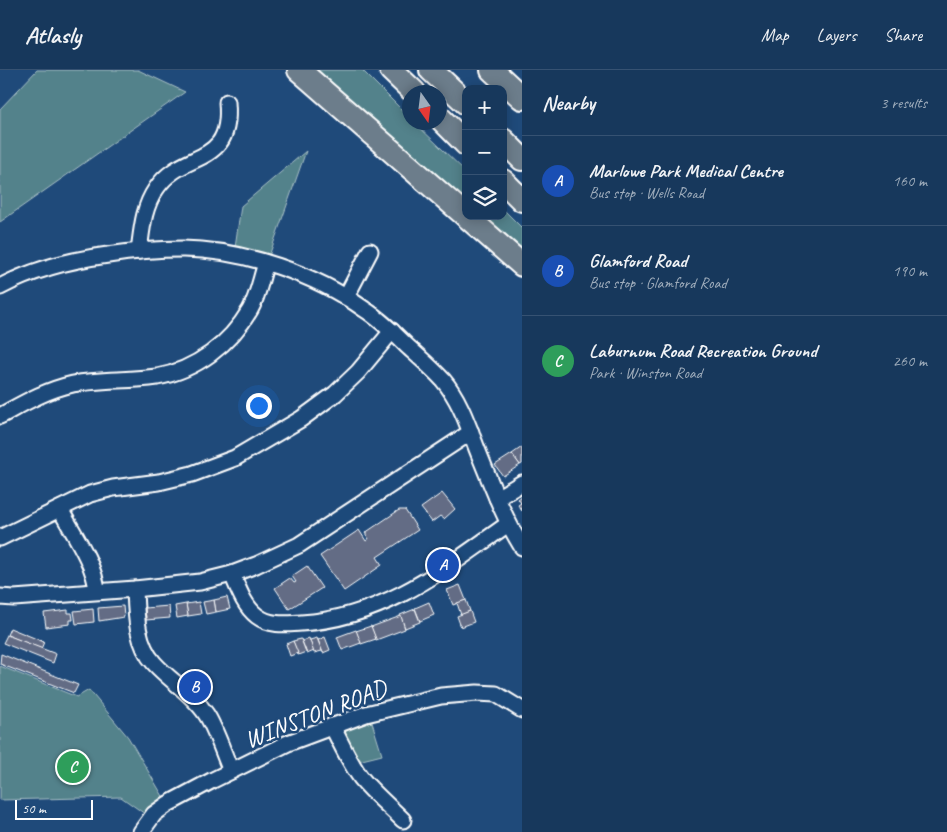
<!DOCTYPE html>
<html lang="en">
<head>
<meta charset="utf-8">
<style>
	:root { --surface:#17385c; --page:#203f62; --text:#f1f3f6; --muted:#9eacbb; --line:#365272; --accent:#8abfa5 }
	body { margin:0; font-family:Caveat,sans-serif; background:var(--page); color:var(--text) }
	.controls { position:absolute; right:15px; top:15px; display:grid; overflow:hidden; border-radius:10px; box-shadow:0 2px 12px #0003 }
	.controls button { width:45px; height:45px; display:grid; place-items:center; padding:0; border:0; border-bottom:1px solid var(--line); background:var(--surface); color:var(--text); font:25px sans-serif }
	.compass { position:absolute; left:402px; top:15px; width:45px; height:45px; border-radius:50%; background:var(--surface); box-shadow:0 2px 12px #0003; rotate:166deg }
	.scale { position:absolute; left:15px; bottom:12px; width:78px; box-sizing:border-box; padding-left:5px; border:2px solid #fff; border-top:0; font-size:14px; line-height:18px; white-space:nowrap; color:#fff; -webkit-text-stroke:4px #1f4a7a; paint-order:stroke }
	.you { position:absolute; left:258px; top:335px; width:18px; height:18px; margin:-12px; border:4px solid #fff; border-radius:50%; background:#1a73e8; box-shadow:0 0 0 8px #1a73e833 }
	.badge { display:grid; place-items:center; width:32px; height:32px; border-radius:50%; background:var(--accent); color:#fff; font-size:16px; font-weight:700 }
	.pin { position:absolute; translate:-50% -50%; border:2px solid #fff; box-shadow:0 1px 5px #0006 }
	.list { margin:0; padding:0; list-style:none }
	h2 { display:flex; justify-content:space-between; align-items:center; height:65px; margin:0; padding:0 20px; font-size:21px }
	h2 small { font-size:16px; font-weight:400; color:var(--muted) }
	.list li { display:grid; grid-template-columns:32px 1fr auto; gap:15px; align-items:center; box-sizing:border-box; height:90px; padding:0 20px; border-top:1px solid var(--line) }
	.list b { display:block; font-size:19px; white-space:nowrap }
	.list p { margin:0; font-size:16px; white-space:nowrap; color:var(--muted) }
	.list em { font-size:16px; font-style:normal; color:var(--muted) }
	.icon { flex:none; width:28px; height:28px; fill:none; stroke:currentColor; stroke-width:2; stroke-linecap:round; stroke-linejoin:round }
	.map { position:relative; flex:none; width:522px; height:762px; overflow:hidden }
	header { display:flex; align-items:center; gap:30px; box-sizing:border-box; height:70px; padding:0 25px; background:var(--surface); border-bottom:1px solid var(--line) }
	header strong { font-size:24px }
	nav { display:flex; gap:28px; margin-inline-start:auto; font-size:18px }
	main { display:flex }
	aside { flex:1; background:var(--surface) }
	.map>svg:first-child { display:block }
	.green { fill:#53828b; stroke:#a9c0c5 }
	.building { fill:#636c85; stroke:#fff }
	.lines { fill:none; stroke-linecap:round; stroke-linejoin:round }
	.minor-casing { stroke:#fff; stroke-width:19 }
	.highway-casing { stroke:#fff; stroke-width:26 }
	.minor { stroke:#1f4a7a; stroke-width:15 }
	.highway { stroke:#6c7d8b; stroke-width:22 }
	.labels { text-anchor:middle; stroke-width:5; stroke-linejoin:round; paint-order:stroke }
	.street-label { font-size:25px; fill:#fff; stroke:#1f4a7a }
</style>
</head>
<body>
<header>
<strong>Atlasly</strong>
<nav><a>Map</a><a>Layers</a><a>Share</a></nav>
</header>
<main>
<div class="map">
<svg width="522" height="762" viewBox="0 0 522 762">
	<rect width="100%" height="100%" fill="#1f4a7a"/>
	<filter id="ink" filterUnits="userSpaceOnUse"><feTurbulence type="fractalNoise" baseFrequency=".02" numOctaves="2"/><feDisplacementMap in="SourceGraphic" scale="10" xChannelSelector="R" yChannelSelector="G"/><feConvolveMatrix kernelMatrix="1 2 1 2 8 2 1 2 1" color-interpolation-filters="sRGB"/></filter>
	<g filter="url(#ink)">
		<g class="green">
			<path d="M37,0H138L185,22L0,152V39Z"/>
			<path d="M314,0H362L409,47L410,52L415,53L466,102V134Z"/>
			<path d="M306,81L269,186L235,177L241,136Z"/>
			<path d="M503,139L522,158V184L480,146H503Z"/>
			<path d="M0,596L77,627L89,620L128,667L164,728L145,744L121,727L0,730Z"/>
			<path d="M371,649L382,685L358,691C352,680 342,669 347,657Z"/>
		</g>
		<g class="building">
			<path d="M522,377V394L520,395L512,384Z"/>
			<path d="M512,384L520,395L503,406L495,395Z"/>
			<path d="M442,423L455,439L444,449L440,446L432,452L421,438Z"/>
			<path d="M522,426V441L518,435L521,433L518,429Z"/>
			<path d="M399,440H405L418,460L377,487L382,495L344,521L320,486L359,460L366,471L369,469L365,463Z"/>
			<path d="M307,496L322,518L289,539L275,518L290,508L294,513L296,512L292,506Z"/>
			<path d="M460,515L466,530L453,535L447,520Z"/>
			<path d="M227,527L230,539L216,542L214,530Z"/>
			<path d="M214,530L216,542L206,544L203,532Z"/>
			<path d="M466,530L470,541L461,545L457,533Z"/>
			<path d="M199,532L201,544L188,546L186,534Z"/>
			<path d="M429,532L434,545L420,551L415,538Z"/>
			<path d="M186,534L188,546L177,548L175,536Z"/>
			<path d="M123,536L124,547L99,551L98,538Z"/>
			<path d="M169,536L170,548L146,550L145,538Z"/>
			<path d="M93,539L94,552L76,554L74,541Z"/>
			<path d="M415,539L420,552L405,558L400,545Z"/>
			<path d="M68,540V543H72L73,550H70V554L46,557L44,543Z"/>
			<path d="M470,541L474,552L461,557L457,546Z"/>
			<path d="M401,546L405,559L376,570L371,557Z"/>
			<path d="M371,556L376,569L361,574L356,561Z"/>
			<path d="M10,558L44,572L41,579L7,565Z"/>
			<path d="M356,560L361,573L342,580L337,567Z"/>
			<path d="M7,565L56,584L53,593L3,573Z"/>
			<path d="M325,567L330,580L323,583L318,570Z"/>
			<path d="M309,568L314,581L307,584L302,571Z"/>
			<path d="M317,568L322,581L314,583L310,570Z"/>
			<path d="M301,569L306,582L298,585L293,571Z"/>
			<path d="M293,571L298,583L290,586L286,574Z"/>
			<path d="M1,584L78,615L74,623L0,594Z"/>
		</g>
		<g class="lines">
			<defs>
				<g id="minor">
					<path d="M139,181C142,159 143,138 156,119C183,78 233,99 227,32"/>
					<path d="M0,217C34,199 70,190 108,185C133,181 158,179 183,179C244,180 315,204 364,239C380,249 394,263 407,276C419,287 432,298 443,310C461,331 469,359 479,384C492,416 504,448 522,477"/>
					<path d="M346,227L370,181"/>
					<path d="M0,346C24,333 46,320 73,314C100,309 129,311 157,307C196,300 230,274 250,240C258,226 261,208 266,193"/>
					<path d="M497,428L522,413"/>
					<path d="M60,439C73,463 95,494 97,521"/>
					<path d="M0,468L90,424L113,418L159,412L192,404L235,388L301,349L335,324L358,302L392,261"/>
					<path d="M232,504C238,518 244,536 257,546C270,556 286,554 301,553C384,548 443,500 508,454"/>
					<path d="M135,519C136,544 136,573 154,593C170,611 192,623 206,644C215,657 224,685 231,701"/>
					<path d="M0,527L14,528L135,519L200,512L232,504L256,495L299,475L471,362"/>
					<path d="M332,656C341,673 349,692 361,708C373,723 389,736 403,750"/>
					<path d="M141,762L154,744L168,734L213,710L288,673L366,644L441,626L477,623L496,624L522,640"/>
				</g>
				<g id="highway">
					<path d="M299,0L466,146"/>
					<path d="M391,0L414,22"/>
					<path d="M431,0L466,33"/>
					<path d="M492,0L522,28"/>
					<path d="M440,48L466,74"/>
					<path d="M503,70L522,89"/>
					<path d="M503,111L522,130"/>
					<path d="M466,146L522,195"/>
				</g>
			</defs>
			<use href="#minor" class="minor-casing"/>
			<use href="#highway" class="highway-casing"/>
			<use href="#minor" class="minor"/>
			<use href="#highway" class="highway"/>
		</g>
	</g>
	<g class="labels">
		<g class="street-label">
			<text transform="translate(315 643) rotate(-21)" y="9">WINSTON ROAD</text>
		</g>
	</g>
</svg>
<div class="controls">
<button>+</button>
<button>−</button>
<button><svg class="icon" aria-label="layers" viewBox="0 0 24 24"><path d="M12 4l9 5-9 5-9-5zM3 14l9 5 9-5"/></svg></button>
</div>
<svg class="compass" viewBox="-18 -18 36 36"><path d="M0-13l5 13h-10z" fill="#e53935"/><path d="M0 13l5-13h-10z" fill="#9eacbb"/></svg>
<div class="scale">50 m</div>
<div class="you"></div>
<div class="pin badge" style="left:443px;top:495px;background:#1a4fb4">A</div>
<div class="pin badge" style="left:195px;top:617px;background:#1a4fb4">B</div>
<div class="pin badge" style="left:73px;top:697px;background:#2e9e5b">C</div>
</div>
<aside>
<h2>Nearby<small>3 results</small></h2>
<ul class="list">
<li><span class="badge" style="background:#1a4fb4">A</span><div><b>Marlowe Park Medical Centre</b><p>Bus stop · Wells Road</p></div><em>160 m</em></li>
<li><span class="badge" style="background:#1a4fb4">B</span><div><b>Glamford Road</b><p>Bus stop · Glamford Road</p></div><em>190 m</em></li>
<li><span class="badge" style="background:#2e9e5b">C</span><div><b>Laburnum Road Recreation Ground</b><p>Park · Winston Road</p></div><em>260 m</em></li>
</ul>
</aside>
</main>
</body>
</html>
